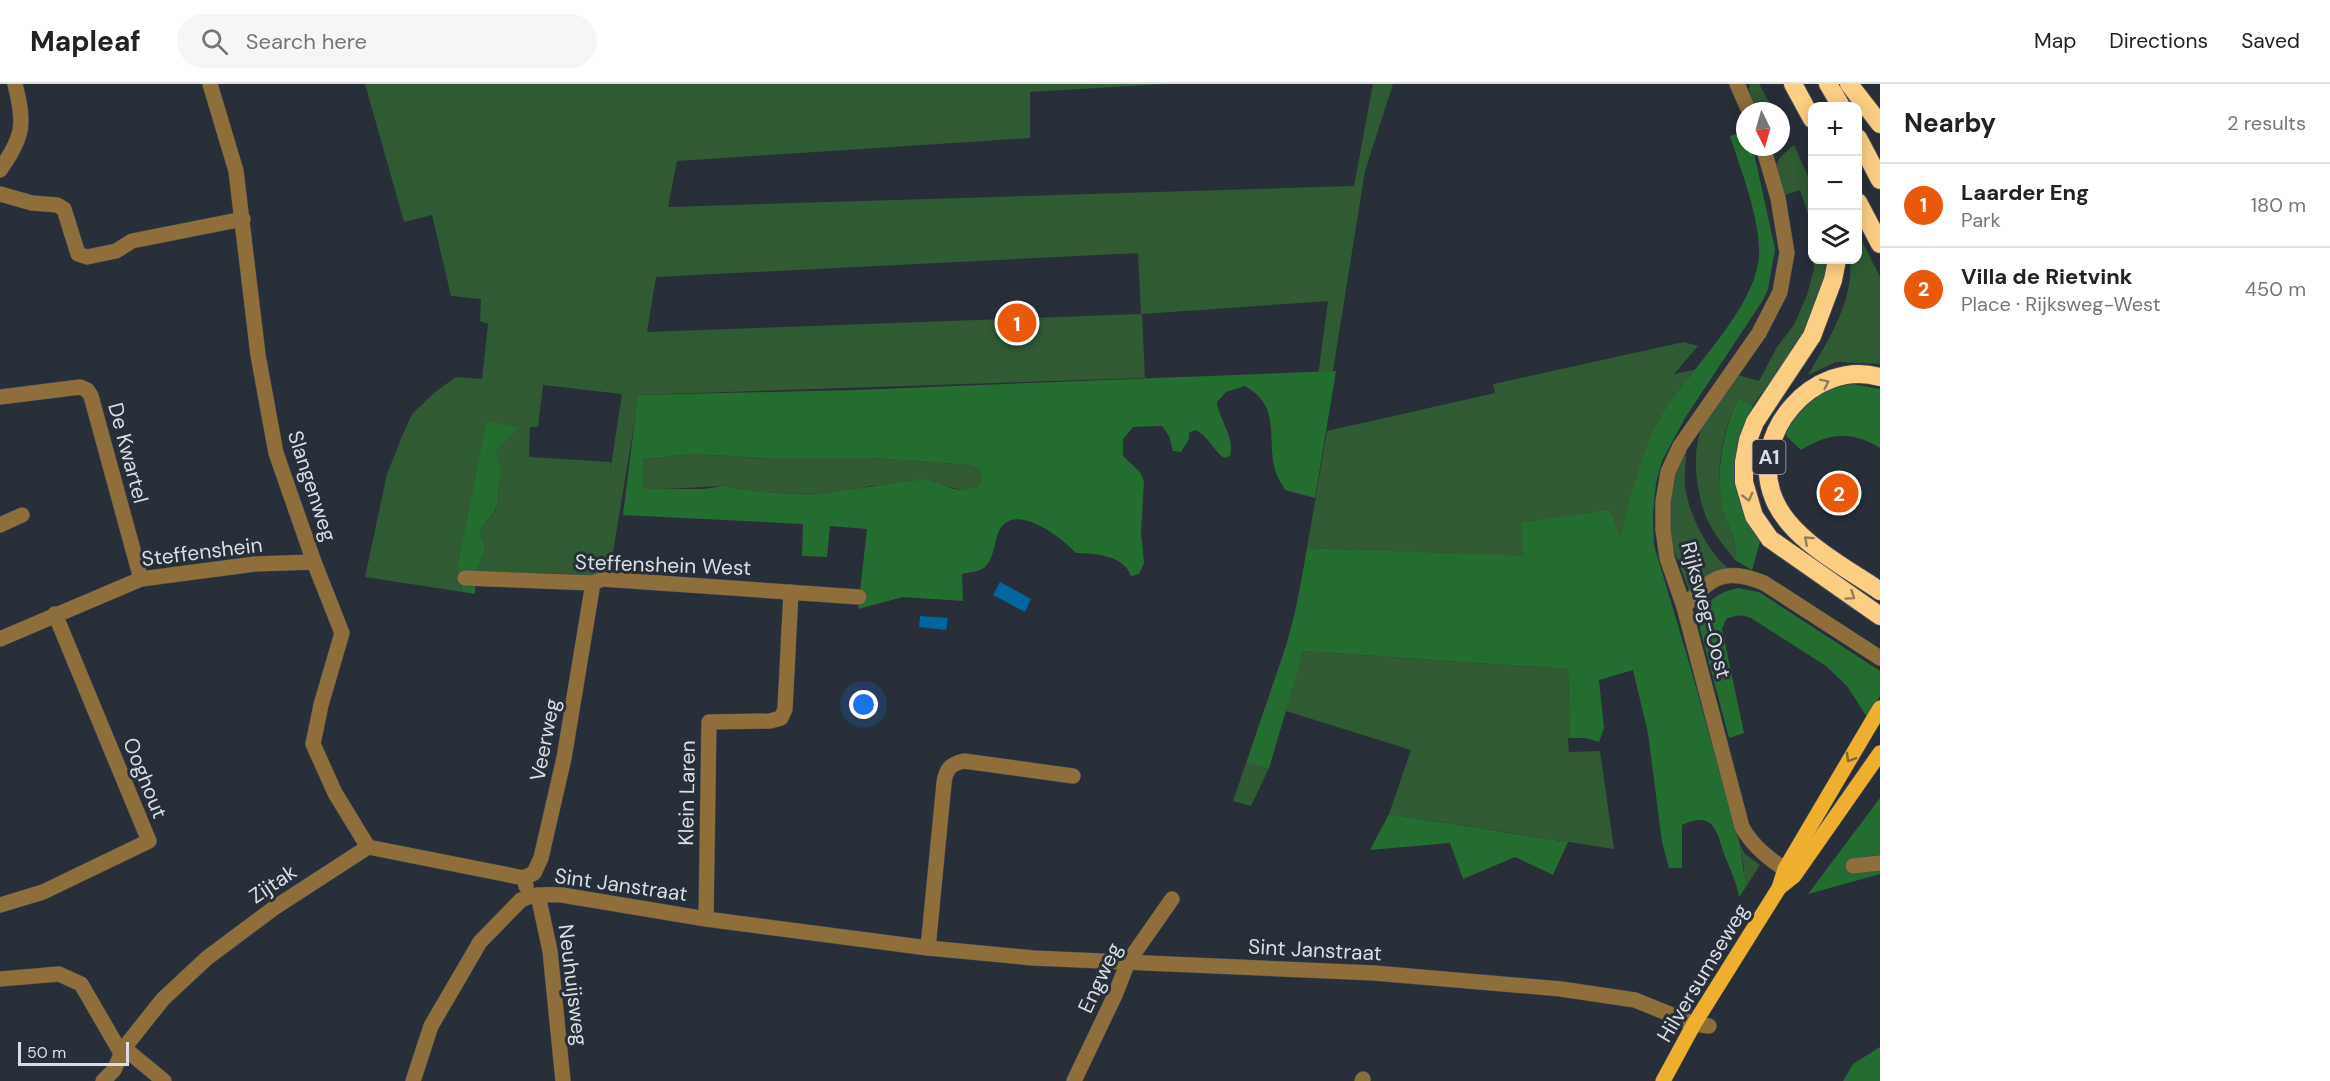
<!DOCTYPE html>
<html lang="en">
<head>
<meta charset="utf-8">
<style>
	:root { --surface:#fff; --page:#f6f6f6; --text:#222; --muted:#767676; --line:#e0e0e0; --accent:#ea580c }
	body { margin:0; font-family:"DM Sans",sans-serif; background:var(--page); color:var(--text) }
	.controls { position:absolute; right:18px; top:18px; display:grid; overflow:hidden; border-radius:12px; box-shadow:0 3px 15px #0003 }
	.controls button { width:54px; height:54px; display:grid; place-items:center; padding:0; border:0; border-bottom:2px solid var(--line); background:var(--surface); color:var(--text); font:30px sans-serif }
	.compass { position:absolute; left:1736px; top:18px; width:54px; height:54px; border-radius:50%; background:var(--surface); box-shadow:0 3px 15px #0003; rotate:175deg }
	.scale { position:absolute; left:18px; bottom:15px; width:111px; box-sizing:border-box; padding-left:6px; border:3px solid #d9dee4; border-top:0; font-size:16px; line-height:21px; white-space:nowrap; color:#d9dee4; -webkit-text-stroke:4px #282f39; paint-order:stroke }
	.you { position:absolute; left:864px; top:621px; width:21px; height:21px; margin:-15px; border:4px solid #fff; border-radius:50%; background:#1a73e8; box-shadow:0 0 0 9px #1a73e833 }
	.badge { display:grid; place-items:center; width:39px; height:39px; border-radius:50%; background:var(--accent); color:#fff; font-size:20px; font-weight:700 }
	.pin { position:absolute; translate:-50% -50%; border:3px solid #fff; box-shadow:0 2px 6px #0006 }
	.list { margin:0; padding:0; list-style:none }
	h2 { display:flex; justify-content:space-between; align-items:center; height:78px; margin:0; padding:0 24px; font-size:26px }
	h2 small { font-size:20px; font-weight:400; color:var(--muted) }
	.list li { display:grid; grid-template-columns:39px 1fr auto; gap:18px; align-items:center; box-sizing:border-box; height:84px; padding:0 24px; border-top:2px solid var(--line) }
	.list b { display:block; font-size:22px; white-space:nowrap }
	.list p { margin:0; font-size:20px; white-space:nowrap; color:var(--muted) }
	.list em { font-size:20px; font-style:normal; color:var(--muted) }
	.icon { flex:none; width:33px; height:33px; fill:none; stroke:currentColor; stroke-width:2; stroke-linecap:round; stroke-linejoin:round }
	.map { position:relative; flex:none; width:1880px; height:997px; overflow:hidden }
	header { display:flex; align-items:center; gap:36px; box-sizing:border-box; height:84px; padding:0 30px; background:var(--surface); border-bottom:2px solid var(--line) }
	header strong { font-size:28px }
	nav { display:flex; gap:33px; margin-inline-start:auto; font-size:21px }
	.search { width:420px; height:54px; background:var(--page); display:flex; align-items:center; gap:15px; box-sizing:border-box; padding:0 21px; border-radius:33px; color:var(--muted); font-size:22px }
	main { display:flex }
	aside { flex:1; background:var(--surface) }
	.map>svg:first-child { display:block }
	.green { fill:#2f5a34; fill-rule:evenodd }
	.forest { fill:#246d31; fill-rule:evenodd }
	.water { fill:#00679e }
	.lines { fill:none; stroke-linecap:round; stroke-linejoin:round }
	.minor-casing { stroke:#444b54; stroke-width:16 }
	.major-casing { stroke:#444b54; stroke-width:16 }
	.highway-casing { stroke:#444b54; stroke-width:20 }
	.minor { stroke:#8e6f3b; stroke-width:15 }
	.major { stroke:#eeae2e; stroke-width:15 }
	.highway { stroke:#fcce83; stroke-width:18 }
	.oneway { stroke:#927e5e }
	.oneway2 { stroke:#816834 }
	.labels { text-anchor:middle; stroke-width:6; stroke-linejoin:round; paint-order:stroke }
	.shield { fill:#282f39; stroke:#a4aab1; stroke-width:1.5 }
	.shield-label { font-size:20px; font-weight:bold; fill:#d9dee4 }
	.street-label { font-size:21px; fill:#d9dee4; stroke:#282f39 }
</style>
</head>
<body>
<header>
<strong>Mapleaf</strong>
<div class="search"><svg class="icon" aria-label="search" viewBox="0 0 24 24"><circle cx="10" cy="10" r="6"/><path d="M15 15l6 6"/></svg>Search here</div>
<nav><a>Map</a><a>Directions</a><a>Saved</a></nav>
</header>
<main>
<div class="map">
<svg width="1880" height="997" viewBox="0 0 1880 997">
	<rect width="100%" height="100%" fill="#282f39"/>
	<g class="green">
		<path d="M365,0H1164L1030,8V54L677,77L668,123L1354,102L1373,0H1393L1365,87L1314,405L1303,404L1328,217L1142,230L1145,294L639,311L609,492L476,490L486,463C484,458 479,451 481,445C483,438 492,433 495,427C500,414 496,403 502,390L496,367L517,343L486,339L457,485L463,508L365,493L387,390L403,350L412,330L435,308L456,293L482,295L488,240L480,237L481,215L451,212L432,131L404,138ZM1138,169L1141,230L647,248L656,193ZM543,301L622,310L610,388L611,378L529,373L530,343H538Z"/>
		<path d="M1750,0H1759L1774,27H1756L1749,5Z"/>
		<path d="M1794,61L1812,101V171L1809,133L1800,106L1782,112C1775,82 1769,81 1794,61Z"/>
		<path d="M1858,149L1880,193V280L1836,278L1808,291C1828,257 1854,217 1850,176H1858Z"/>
		<path d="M1813,176H1828L1829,183L1805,251L1753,321L1738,314C1725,343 1716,376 1721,408C1725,432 1737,452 1735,476C1724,462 1713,449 1706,433C1695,404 1690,360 1707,333C1716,318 1728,306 1738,291L1759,297L1777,263L1794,241L1807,211L1814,185Z"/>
		<path d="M1684,258L1698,262L1674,290L1694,286L1657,340L1636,396L1620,453L1610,427L1525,473L1307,464L1327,347L1495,309L1493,300Z"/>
		<path d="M1687,360C1686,374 1684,389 1685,402C1688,428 1707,467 1728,484L1704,494L1690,509L1671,459L1667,435L1674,386Z"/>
		<path d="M693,370L766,374H874L971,381L979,385L982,393L979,402L963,406L917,396L898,401L870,402L844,408L813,411L762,408L724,402L644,406L642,375Z"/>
		<path d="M1286,562L1303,567L1568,585L1570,654L1568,655L1569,668L1600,667L1614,765L1389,730L1411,666L1286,627L1269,684L1251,722L1233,717Z"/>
		<path d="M1740,761L1745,770L1760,781L1744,806V784Z"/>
	</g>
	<g class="forest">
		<path d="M1745,47V63H1752L1754,69L1775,165L1768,205L1763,216L1685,334L1662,377L1656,399L1653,431L1654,461L1691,585L1740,761L1745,798L1744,806L1739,813C1737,800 1732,790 1727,777C1717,754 1718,724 1682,741V784H1669L1662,758L1648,649L1633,586L1599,596L1604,644L1599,658L1586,654H1570L1568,585L1303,567L1269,684L1247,678C1259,641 1272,605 1284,568C1295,534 1301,499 1307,464L1524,472L1521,439L1610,426L1620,452C1631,414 1639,374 1657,340C1684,289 1757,226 1759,170C1760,133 1741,87 1730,52Z"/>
		<path d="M1336,287L1315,414L1285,406C1282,400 1278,394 1276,389C1265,354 1283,324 1245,302L1226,308L1217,318C1219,337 1235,352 1230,372L1224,374C1213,366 1208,351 1195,346L1189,349V355L1181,368L1173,367L1169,352L1162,342L1133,343L1123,355V372L1140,388L1144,397L1141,448L1144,479L1139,490L1131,492C1125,472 1095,469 1076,469C1061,453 1012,415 998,449C994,460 994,474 985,483C979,488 969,488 962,490L963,517L903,513L858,525L867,445L830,442L827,473L802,472L803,440L623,431L638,311L854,306ZM693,370L766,374H874L971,381L979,385L982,393L979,402L963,406L954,405L925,395L813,411L762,408L724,402L703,405H644L643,375Z"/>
		<path d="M1834,300H1853L1880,305V364C1851,346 1829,349 1801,366L1777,343L1801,316Z"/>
		<path d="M1738,314L1753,321C1730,375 1726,409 1760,458L1752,486L1735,476C1737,455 1730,445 1724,427C1714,390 1723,348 1738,314Z"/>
		<path d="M486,338L518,343L496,367L502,390C496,403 500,414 495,426C492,433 483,438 481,445C479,451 484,458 486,463L476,490L475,510L463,508L457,485Z"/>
		<path d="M1738,504L1759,508L1880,587V612L1867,633L1847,602L1826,582L1751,534C1741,530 1736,531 1726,535L1722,545L1744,649L1729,654L1700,545C1701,520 1715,509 1738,504Z"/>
		<path d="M1880,714V790L1808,810Z"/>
		<path d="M1389,730L1568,758L1553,791L1515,773L1463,795L1450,759L1370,766Z"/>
		<path d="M1880,963V997H1843L1853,980Z"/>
	</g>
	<g class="water">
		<path d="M1000,498L1031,515L1025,528L993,511Z"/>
		<path d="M920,532L948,534L946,546L919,543Z"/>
	</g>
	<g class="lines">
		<defs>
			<g id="minor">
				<path d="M210,0L236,87L258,271L276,369L314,478L342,549L321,621L313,660L335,709L368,763"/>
				<path d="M1737,0L1749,27"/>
				<path d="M1763,63L1778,114L1787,169L1780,208L1759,249L1680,362L1668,388L1663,418V446L1667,474L1684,523L1742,743C1754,765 1774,778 1794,792"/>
				<path d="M0,86C24,52 25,40 15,0"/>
				<path d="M0,110L32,119L57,121L64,125L78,170L87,173L116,167L132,157L243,135"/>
				<path d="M0,313L80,303L87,306L91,312L141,495"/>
				<path d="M0,441L22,431"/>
				<path d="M465,494L593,499L602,495L859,513"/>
				<path d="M1684,523C1711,494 1724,482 1764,499L1880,574"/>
				<path d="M0,555L141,495L255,480L314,478"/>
				<path d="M1853,782L1880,779"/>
				<path d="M526,802L524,794L534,789L541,774L564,674L593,499"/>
				<path d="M538,811L550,867L563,997"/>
				<path d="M0,821L43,808L149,757L55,530"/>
				<path d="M706,835L709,638L770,637L781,634L785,625L791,508"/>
				<path d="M928,864L944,699C946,685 950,680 964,677L1073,692"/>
				<path d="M0,895L59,890L81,900L121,969"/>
				<path d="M124,964L164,997"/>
				<path d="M103,997L114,986L124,964L163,915L207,874L274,824L368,763L524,794"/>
				<path d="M413,997L431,942L480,858L521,816C533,809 548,811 562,811L706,835L928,864L1033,874L1374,889L1561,905L1635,916L1694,940L1709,942"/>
				<path d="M1074,997L1115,911L1128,878L1172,815"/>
				<path d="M1362,997L1363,995"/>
			</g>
			<g id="major">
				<path d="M1779,804L1794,792L1880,669"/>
				<path d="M1663,997L1694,940L1779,804L1785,785L1880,624"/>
			</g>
			<g id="highway">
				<path d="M1793,0L1812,35"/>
				<path d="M1828,0L1841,22"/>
				<path d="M1849,0L1880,40"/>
				<path d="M1858,54L1880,96"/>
				<path d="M1858,118L1880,160"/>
				<path d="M1837,176L1833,196L1812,252L1755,338L1748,356L1744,378V398L1754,432L1770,455L1880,532"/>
				<path d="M1880,293C1813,274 1747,351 1774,415C1790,455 1845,483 1880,507"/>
			</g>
		</defs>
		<use href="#minor" class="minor-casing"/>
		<use href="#major" class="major-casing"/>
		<use href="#highway" class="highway-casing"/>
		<use href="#minor" class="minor"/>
		<use href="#major" class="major"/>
		<use href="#highway" class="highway"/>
	</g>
	<defs><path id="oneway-chevron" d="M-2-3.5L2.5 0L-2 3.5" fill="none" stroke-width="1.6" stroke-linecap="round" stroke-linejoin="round" transform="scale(1.5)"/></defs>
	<g class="oneway">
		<use href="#oneway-chevron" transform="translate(1825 299) rotate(-26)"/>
		<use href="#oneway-chevron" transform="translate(1748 413) rotate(75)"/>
		<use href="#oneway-chevron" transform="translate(1808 456) rotate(-138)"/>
		<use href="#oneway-chevron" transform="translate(1851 512) rotate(34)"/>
	</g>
	<use class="oneway2" href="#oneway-chevron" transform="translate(1850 674) rotate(120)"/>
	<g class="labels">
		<rect class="shield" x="1752.5" y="356" width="33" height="34" rx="4.5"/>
		<g class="shield-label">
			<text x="1769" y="380">A1</text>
		</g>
		<g class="street-label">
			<text transform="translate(128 369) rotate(75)" y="7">De Kwartel</text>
			<text transform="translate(312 402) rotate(72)" y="7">Slangenweg</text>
			<text transform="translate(202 468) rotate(-7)" y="7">Steffenshein</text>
			<text transform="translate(663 481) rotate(2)" y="7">Steffenshein West</text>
			<text transform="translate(1706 526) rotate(75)" y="7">Rijksweg-Oost</text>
			<text transform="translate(545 656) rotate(-79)" y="7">Veerweg</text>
			<text transform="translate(145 694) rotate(68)" y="7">Ooghout</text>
			<text transform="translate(687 709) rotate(-89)" y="7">Klein Laren</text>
			<text transform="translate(273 800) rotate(-34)" y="7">Zijtak</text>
			<text transform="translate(621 801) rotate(8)" y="7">Sint Janstraat</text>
			<text transform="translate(1315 866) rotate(3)" y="7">Sint Janstraat</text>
			<text transform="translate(1703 889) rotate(-59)" y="7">Hilversumseweg</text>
			<text transform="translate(1100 894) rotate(-65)" y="7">Engweg</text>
			<text transform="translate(573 901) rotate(83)" y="7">Neuhuijsweg</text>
		</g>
	</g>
</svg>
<div class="controls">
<button>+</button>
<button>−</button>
<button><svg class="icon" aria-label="layers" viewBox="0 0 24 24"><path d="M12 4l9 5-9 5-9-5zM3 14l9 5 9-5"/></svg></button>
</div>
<svg class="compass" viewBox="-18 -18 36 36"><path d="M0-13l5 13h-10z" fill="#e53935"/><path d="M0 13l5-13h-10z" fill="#767676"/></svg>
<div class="scale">50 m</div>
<div class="you"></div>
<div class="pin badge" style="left:1017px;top:239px">1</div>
<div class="pin badge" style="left:1839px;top:409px">2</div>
</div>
<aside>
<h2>Nearby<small>2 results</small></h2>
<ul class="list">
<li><span class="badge">1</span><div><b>Laarder Eng</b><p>Park</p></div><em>180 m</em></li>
<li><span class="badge">2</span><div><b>Villa de Rietvink</b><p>Place · Rijksweg-West</p></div><em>450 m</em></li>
</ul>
</aside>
</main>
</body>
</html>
